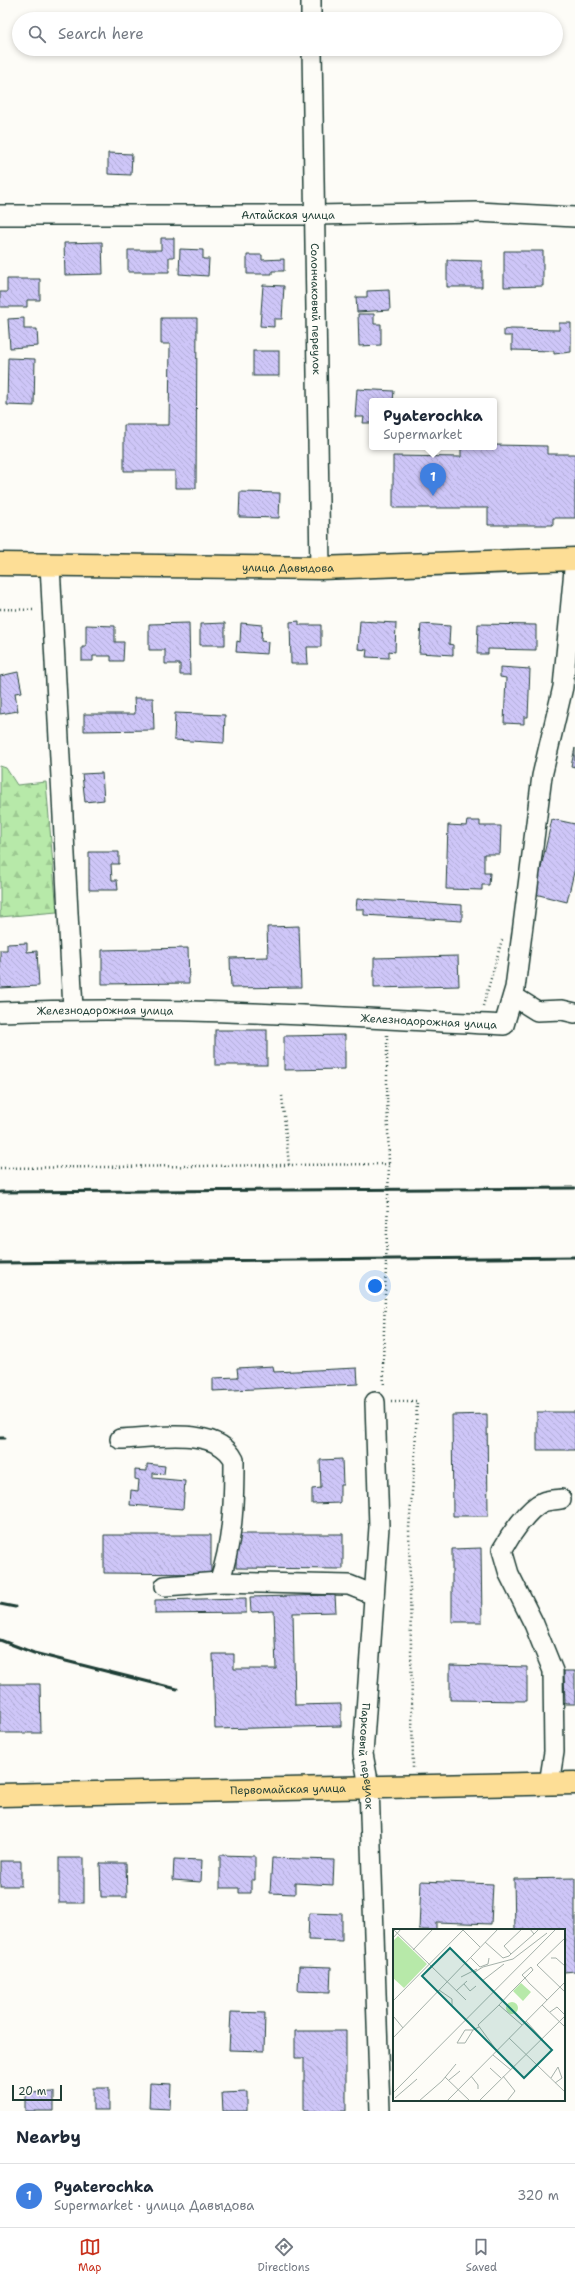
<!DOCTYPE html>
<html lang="en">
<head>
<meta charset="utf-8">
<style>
	:root { --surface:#fff; --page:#f2f2f3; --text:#1f2937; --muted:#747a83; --line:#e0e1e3; --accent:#c8321e }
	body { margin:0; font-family:"Shantell Sans",sans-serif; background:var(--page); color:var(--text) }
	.scale { position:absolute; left:12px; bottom:10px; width:50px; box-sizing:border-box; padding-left:4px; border:2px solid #1f3d34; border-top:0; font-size:11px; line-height:14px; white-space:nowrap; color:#1f3d34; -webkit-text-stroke:3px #fdfcf7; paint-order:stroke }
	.you { position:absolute; left:375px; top:1286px; width:14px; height:14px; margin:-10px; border:3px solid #fff; border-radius:50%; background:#1a73e8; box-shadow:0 0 0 6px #1a73e833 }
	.badge { display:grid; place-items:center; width:26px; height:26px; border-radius:50%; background:var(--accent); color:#fff; font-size:13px; font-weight:700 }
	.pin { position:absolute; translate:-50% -33px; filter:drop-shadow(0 1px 2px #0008) }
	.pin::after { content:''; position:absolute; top:21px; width:14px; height:12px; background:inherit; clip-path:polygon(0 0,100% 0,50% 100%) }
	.popup { position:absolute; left:369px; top:398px; width:128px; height:52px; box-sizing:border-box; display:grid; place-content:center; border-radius:4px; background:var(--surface); filter:drop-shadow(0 1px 3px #0005); font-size:13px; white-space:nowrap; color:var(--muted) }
	.popup b { font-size:15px; color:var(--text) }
	.popup::after { content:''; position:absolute; left:50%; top:100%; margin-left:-8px; border:8px solid transparent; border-top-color:var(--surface) }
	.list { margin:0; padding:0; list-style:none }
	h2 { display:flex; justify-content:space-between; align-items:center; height:52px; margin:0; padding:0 16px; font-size:17px }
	h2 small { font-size:13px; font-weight:400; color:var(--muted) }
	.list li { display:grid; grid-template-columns:26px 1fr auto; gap:12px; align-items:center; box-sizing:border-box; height:64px; padding:0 16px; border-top:1px solid var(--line) }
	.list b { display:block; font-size:15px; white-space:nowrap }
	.list p { margin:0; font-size:13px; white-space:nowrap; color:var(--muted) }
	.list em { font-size:13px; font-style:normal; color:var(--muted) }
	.icon { flex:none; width:22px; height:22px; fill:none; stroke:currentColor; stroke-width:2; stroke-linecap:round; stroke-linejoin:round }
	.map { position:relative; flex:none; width:575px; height:2111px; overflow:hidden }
	.search { position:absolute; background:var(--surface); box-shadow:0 2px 6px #0003; left:12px; right:12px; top:12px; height:44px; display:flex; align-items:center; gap:10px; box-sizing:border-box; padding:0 14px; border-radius:22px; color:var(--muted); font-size:15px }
	.sheet { height:116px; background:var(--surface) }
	nav { display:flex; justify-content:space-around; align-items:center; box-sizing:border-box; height:56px; border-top:1px solid var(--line); background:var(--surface); font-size:11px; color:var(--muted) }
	nav a { display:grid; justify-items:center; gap:2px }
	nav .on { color:var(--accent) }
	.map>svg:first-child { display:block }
	.forest { fill:url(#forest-firs); stroke:#6b936e }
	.building { fill:url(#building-back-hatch); stroke:#1f3d34 }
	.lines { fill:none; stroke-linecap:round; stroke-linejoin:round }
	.minor-casing { stroke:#1f3d34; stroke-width:22 }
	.major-casing { stroke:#1f3d34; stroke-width:25 }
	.path { stroke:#1f3d34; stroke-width:2.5; stroke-dasharray:1 3; stroke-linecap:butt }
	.minor { stroke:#fdfcf7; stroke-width:19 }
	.major { stroke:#fdde96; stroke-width:22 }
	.rail { stroke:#1f3d34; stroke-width:3 }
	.path-bridge { stroke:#1f3d34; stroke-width:2.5; stroke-dasharray:1 3; stroke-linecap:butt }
	.labels { text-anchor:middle; stroke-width:3.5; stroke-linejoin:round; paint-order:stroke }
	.street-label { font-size:11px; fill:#1f3d34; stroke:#fdfcf7 }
	.inset-road { fill:none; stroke:#a4b0a9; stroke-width:1 }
	.view { fill:#0f766e; fill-opacity:0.15; stroke:#0f766e; stroke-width:2 }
	.inset-edge { fill:none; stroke:#1f3d34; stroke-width:2 }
</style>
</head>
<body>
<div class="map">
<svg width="575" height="2111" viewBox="0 0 575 2111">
	<defs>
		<pattern id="forest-firs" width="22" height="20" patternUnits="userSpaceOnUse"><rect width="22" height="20" fill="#b7e9a9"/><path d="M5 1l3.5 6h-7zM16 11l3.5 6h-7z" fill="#9dc992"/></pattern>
		<pattern id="building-back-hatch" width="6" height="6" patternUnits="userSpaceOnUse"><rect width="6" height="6" fill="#cec6f8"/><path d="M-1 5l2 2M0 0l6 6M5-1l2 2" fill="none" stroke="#b0abd5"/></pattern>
	</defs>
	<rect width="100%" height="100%" fill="#fdfcf7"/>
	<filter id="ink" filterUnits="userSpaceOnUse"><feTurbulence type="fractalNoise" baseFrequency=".025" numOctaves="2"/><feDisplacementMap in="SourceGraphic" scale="8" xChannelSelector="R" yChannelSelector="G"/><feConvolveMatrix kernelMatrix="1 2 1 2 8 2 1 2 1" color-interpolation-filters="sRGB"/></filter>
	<g filter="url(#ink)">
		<path class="forest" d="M0,766L6,768L17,785L46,782L57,912L0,917Z"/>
		<g class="building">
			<path d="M108,153L132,154L131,175L108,174Z"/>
			<path d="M161,238H174V257H169V272H128V250H161Z"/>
			<path d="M102,242L103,274L65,275L64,243Z"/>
			<path d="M180,249L203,250V259H209L208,276L179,274Z"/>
			<path d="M504,251H543V286L504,287Z"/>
			<path d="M247,255H262V260L284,259V271H272V274H247Z"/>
			<path d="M447,260L482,261V287H447Z"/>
			<path d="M7,279H40V300H27V307H0V292H7Z"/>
			<path d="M263,285L284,286L282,319H274V327L260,326Z"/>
			<path d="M389,290L390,310L357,312L356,297H367V291Z"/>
			<path d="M358,314H374V324H381V345L359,346Z"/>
			<path d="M24,318V329H37L38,346L10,348L8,319Z"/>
			<path d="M161,318H197L196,488H175V471H124V425H169L170,344H161Z"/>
			<path d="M559,323H571V352L554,354V351L512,350V336H504V330L511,329L559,330Z"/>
			<rect x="253" y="351" width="26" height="25"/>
			<path d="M8,358L35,359L34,406L7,405Z"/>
			<path d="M357,389L394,391L393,401H372V423H363L364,417H355Z"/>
			<path d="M494,445L547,446V454H575V518H553V525H488V508H393V456L461,457V447Z"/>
			<path d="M240,492L280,493L279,518L239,517Z"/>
			<path d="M299,621V625H321V647H307L308,664H291L290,622Z"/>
			<path d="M360,621L396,623L395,652L389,651V658L366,657L367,650L358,649Z"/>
			<path d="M189,623L190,675H180V664H165V650H149V624Z"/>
			<path d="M225,623V645H200V624Z"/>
			<path d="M241,623L262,625L261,641L268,642L267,654L236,652L237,641L240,642Z"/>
			<path d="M421,624L450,626L449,644L453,645V655L419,653Z"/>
			<path d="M478,624L536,625V650L488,649V654H477Z"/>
			<path d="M86,625L115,626V642H124L123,661H111V656H93V661H82V647H86Z"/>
			<path d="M500,667L530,669L528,717H524V724L504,723L506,678L500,677Z"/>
			<path d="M18,672L22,692L15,693L18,711L0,714V676Z"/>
			<path d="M134,698H153L154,730L84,731V714H135Z"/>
			<path d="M175,713L225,715L224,743L174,740Z"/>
			<path d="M575,748V767L571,766Z"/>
			<path d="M102,773L104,800L85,802L82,774Z"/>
			<path d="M552,819L575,824V868L567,902L535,894Z"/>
			<path d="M467,821H480V826H501L500,854H484V873H490L489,885H482V890L446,889L448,825L466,826Z"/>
			<path d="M89,852H119V864H111L112,880H117L118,890H89Z"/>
			<path d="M357,899L462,905V921L364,915V909H356Z"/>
			<path d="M299,926L301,987L231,988L230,958L268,957L267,927Z"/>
			<path d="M27,943V952L37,951L39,986L0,988V950H7V944Z"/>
			<path d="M188,948L189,983L102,984V950Z"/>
			<path d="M458,956L459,986L374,988V958Z"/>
			<rect x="215" y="1030" width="52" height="35"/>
			<path d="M345,1035V1069L284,1070V1036Z"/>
			<path d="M273,1366L274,1372L357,1368L358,1384L213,1391V1378L238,1377L237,1368Z"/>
			<rect x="537" y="1412" width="38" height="38"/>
			<path d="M487,1414L488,1516H453L452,1415Z"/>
			<path d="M342,1459L343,1485H340V1503L312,1504V1489L321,1488L320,1460Z"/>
			<path d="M147,1464L165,1466L164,1474L153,1473V1478L185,1481L183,1509L130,1505L131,1490L138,1491L139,1480L135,1479V1470L147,1471Z"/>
			<path d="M236,1534H343V1569L236,1568Z"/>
			<path d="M104,1535H211V1574L104,1573Z"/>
			<path d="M481,1548L482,1622H452V1549Z"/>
			<path d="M335,1595L336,1612L293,1613L295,1705L341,1704V1726L215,1729L213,1654H234V1669H276L274,1611L251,1612L250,1597Z"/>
			<path d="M246,1598V1613L155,1614V1600Z"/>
			<path d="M450,1665L527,1667V1701L450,1700Z"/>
			<path d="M564,1671H575V1704H565Z"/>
			<path d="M0,1684H40L41,1733H0Z"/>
			<path d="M220,1855L255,1856V1880H251V1893H239V1888H220Z"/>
			<rect x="59" y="1858" width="25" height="45"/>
			<path d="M272,1858L334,1860L333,1885L295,1883V1894L270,1893Z"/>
			<path d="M174,1859L202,1860L201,1882L173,1880Z"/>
			<rect x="0" y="1861" width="21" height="25"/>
			<path d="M100,1863H126L127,1897H101Z"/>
			<path d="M575,1878V1971L564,1972V1930H515L514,1879Z"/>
			<path d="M421,1881L493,1884L491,1924L436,1922V1930H419Z"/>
			<path d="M309,1913L342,1914V1941L308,1940Z"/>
			<path d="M299,1966L331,1967L330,1992L298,1991Z"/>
			<path d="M231,2012L265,2013L264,2051L229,2050Z"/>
			<path d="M295,2031H346V2111H304V2058H295Z"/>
			<path d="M150,2083L171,2084L170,2109L149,2108Z"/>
			<rect x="93" y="2088" width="16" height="22"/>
			<path d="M54,2092V2111H25V2093Z"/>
			<path d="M247,2092V2111H223L222,2093Z"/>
		</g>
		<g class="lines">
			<defs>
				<g id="minor">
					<path d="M311,0V19"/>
					<path id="s1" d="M312,49L320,568"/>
					<path id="s2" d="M0,215H316L478,212L575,217"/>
					<path d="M50,565L73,1009"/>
					<path d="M513,996L537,1011L562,1010L575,1013"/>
					<path id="s3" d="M0,1012C168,1005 336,1017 504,1025L515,988L542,776L563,687L575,559"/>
					<path id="s4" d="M375,1402L379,1527L363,1754L369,1786L380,2111"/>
					<path d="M120,1439C152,1438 217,1425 234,1460C234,1502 233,1543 219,1582"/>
					<path d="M165,1586L219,1582L349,1585L374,1595"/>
					<path d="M549,1784L554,1752L553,1671L534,1624L509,1574L502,1550C510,1536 528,1508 543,1502C548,1500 555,1500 561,1499"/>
				</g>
				<g id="major">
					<path id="s5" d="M0,564L320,568L575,559"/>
					<path id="s6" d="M0,1795L575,1783"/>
				</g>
			</defs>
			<use href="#minor" class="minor-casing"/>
			<use href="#major" class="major-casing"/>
			<g class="path">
				<path d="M0,609L35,610"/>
				<path d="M483,1006L502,940"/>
				<path d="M387,1035V1097"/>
				<path d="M282,1096L289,1165"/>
				<path d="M0,1168L389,1164"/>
				<path d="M383,1363L384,1387"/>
				<path d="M391,1401H417L415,1455L409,1528L413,1768"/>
			</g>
			<use href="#minor" class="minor"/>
			<use href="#major" class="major"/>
			<g class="rail">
				<path d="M0,1192L575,1188"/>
				<path d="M0,1263L575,1257"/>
				<path d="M0,1438H5"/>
				<path d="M0,1604L15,1607"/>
				<path d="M0,1640L34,1653L177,1689"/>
			</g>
			<path class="path-bridge" d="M383,1363L389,1164L387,1097"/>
		</g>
	</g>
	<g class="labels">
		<g class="street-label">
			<text dy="4" stroke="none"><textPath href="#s2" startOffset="288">Алтайская улица</textPath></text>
			<text dy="4" stroke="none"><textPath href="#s1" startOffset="260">Солончаковый переулок</textPath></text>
			<text dy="4" stroke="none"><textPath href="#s5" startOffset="288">улица Давыдова</textPath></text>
			<text dy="4" stroke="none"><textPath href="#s3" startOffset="105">Железнодорожная улица</textPath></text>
			<text dy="4" stroke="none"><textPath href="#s3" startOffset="429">Железнодорожная улица</textPath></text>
			<text dy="4" stroke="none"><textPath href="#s4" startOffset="355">Парковый переулок</textPath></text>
			<text dy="4" stroke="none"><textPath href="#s6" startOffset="288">Первомайская улица</textPath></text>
		</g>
	</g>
	<g transform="translate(393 1929)">
		<rect width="172" height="172" fill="#fdfcf7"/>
		<path d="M113 79a6 6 0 1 1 12 0a6 6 0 1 1-12 0Z" fill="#b7e9a9"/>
		<path d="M5,7L34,35L11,59L0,49V12ZM128,54L138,63L130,72L120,62Z" fill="#b7e9a9"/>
		<path class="inset-road" d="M0,0L73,71M137,0L141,5L146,0M70,1L87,18M0,9L8,0M172,9L144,36L172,63M92,13L110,29L116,27L118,25L111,17L129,0M20,21L40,0M118,25L141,5M77,28L87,38L95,35L96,29M158,29H163L172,37M80,44L90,38L120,30L154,4M68,48L84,40M89,52L111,35M71,55L77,62L83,57M46,61L59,70V76M63,62L74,52M0,72L71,0M106,76L129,96M149,76L171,97M157,83L164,78L172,86M1,88L10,99M133,92L158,120M80,101H72L64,114H72L80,101L86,98M0,109L105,0M116,109L172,163M104,122L85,96L106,76L119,62L140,41L138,38L129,46L132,49L136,54L154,71M100,126L118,141M97,139L108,149M78,147L85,156V160M110,147L122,162L114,172M52,148L77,172M158,149L165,138L169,149L162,154M56,151L67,142M0,164L163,0M2,169L24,150M26,172L49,152L63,135M54,172L172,53M86,172L172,87"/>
		<path class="view" d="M57,19L159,121L131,149L29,47Z"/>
		<rect width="172" height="172" class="inset-edge"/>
	</g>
</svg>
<div class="scale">20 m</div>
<div class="you"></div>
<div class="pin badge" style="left:433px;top:496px;background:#3f7fe0">1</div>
<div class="popup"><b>Pyaterochka</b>Supermarket</div>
<div class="search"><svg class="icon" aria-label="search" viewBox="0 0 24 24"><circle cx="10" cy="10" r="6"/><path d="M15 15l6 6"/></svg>Search here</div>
</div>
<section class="sheet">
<h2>Nearby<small></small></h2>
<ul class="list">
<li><span class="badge" style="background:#3f7fe0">1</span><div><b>Pyaterochka</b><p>Supermarket · улица Давыдова</p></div><em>320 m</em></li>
</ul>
</section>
<nav>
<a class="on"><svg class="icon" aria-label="map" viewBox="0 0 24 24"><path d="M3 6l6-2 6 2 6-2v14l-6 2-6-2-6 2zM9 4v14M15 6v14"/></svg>Map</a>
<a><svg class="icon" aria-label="directions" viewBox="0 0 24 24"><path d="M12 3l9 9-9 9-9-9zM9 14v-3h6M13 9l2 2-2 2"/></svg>Directions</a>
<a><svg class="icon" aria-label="saved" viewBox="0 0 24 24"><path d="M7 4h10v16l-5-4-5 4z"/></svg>Saved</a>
</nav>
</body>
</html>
